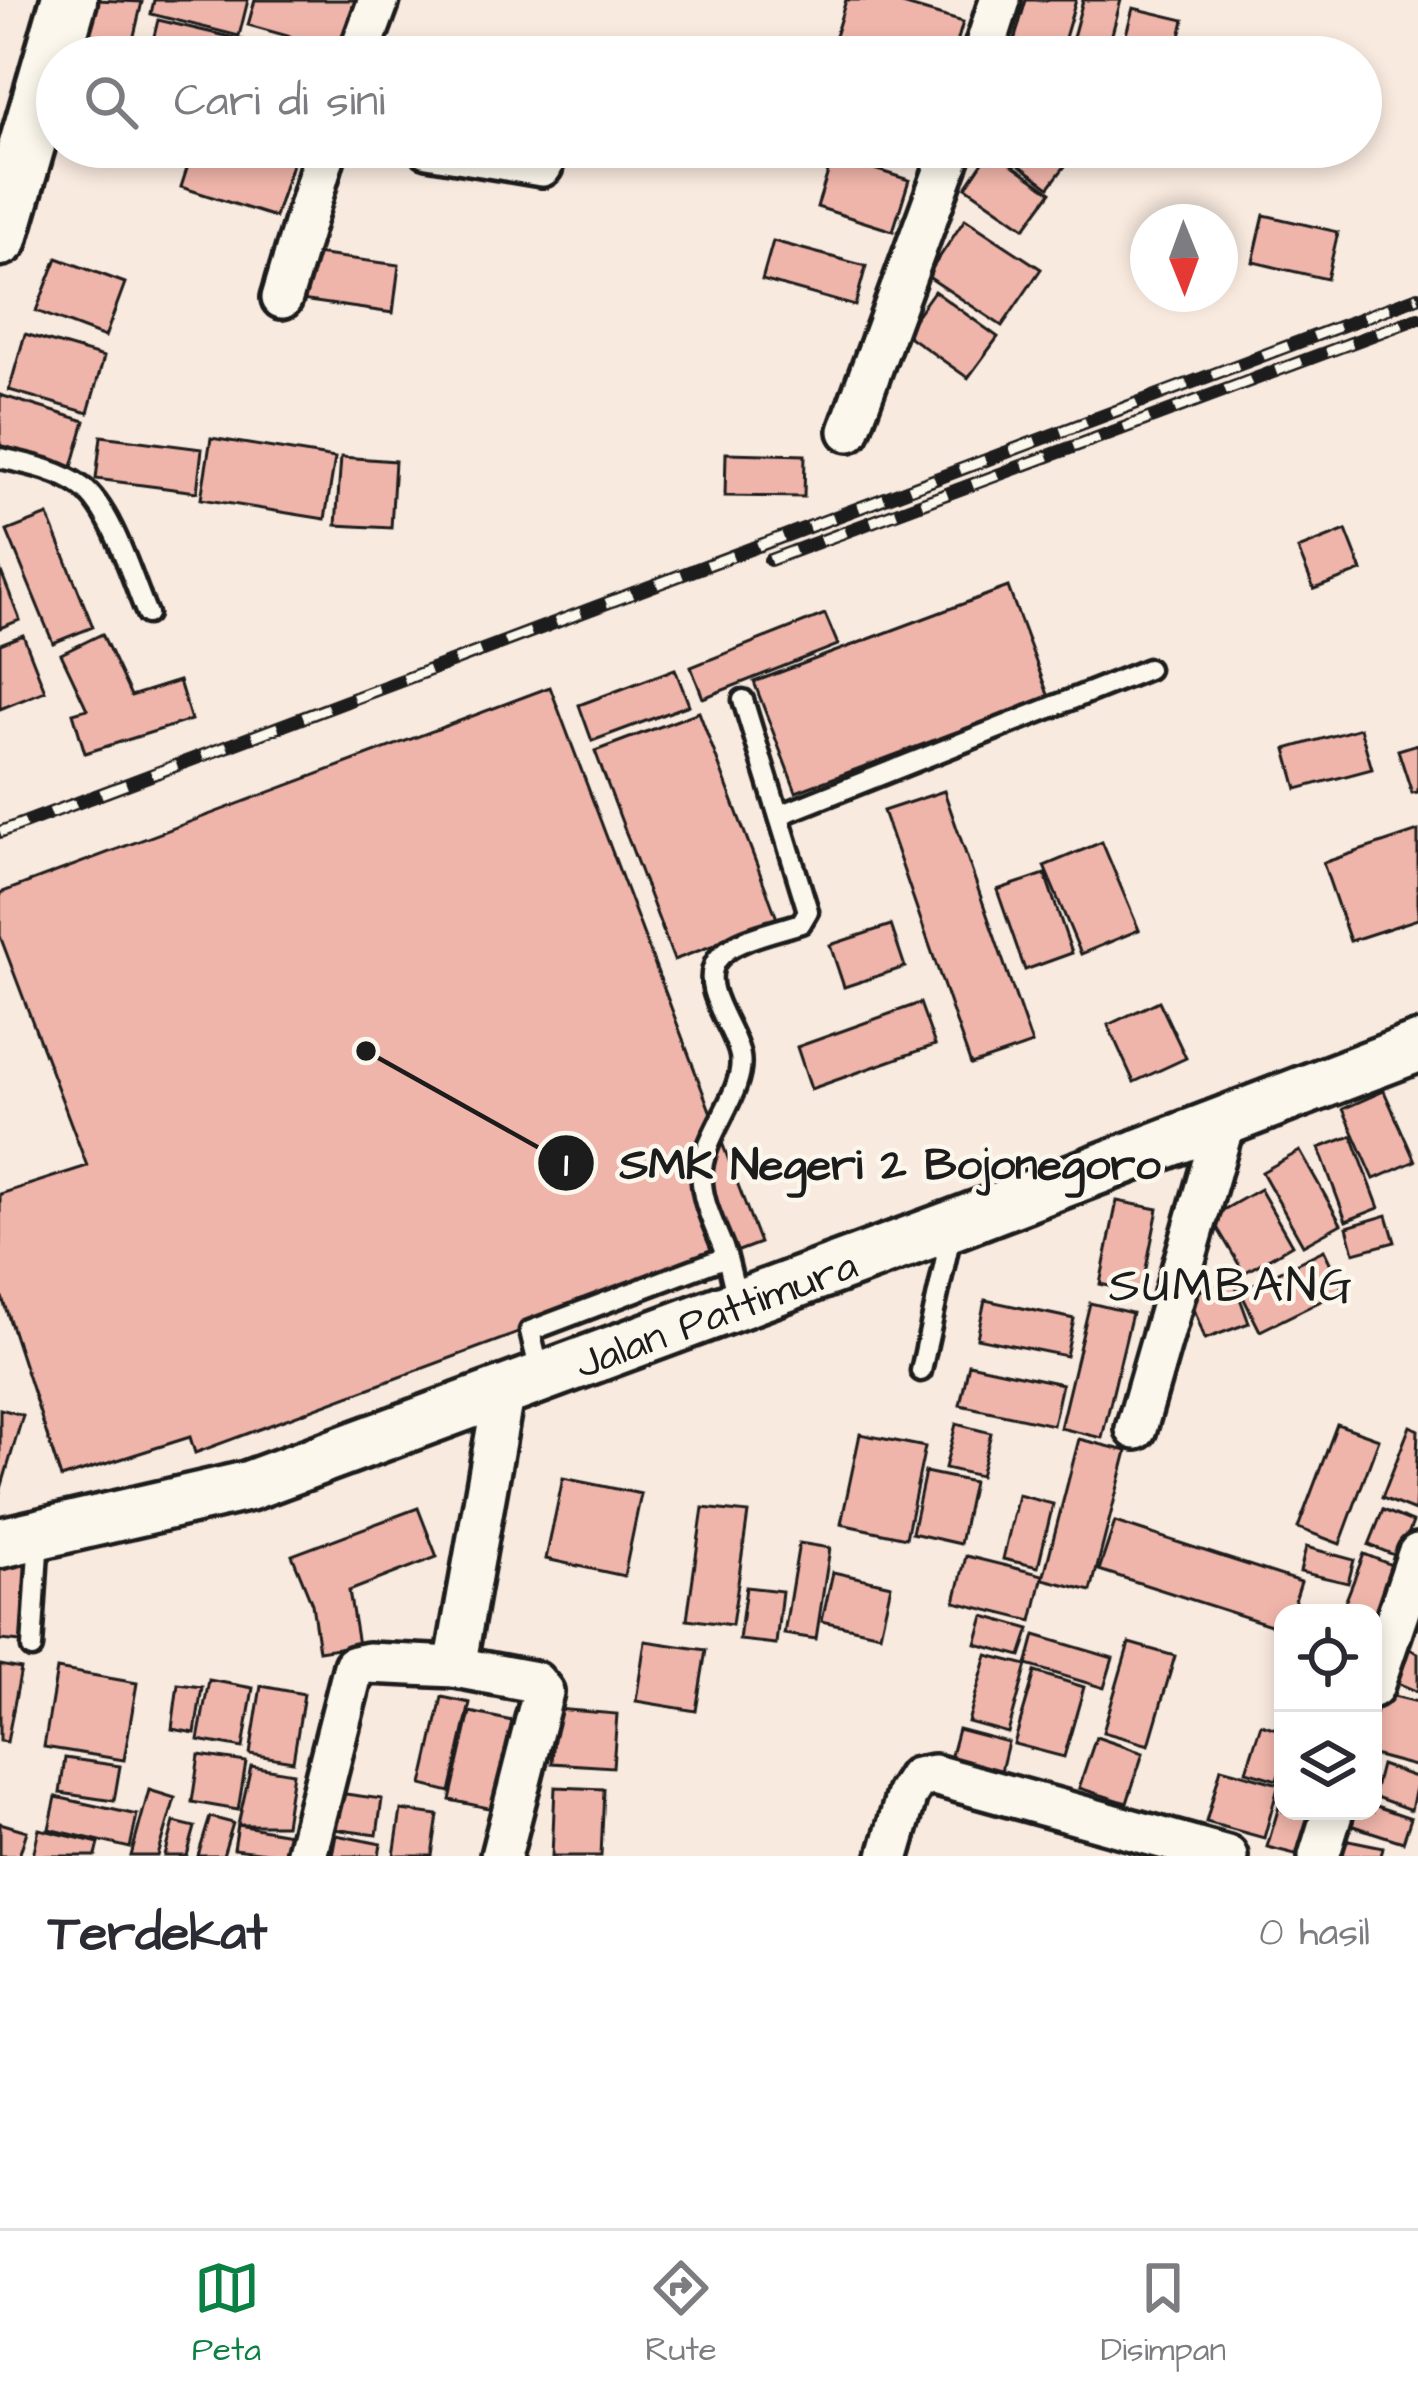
<!DOCTYPE html>
<html lang="id">
<head>
<meta charset="utf-8">
<style>
	:root { --surface:#fff; --page:#f7f7f7; --text:#2b2b33; --muted:#7c7c81; --line:#e1e1e2; --accent:#0b8043 }
	body { margin:0; font-family:"Architects Daughter",sans-serif; background:var(--page); color:var(--text) }
	.controls { position:absolute; right:36px; bottom:36px; display:grid; overflow:hidden; border-radius:24px; box-shadow:0 6px 18px #0003 }
	.controls button { width:108px; height:108px; display:grid; place-items:center; padding:0; border:0; border-bottom:3px solid var(--line); background:var(--surface); color:var(--text); font:60px sans-serif }
	.compass { position:absolute; left:1130px; top:204px; width:108px; height:108px; border-radius:50%; background:var(--surface); box-shadow:0 6px 18px #0003; rotate:179deg }
	.list { margin:0; padding:0; list-style:none }
	h2 { display:flex; justify-content:space-between; align-items:center; height:156px; margin:0; padding:0 48px; font-size:51px }
	h2 small { font-size:39px; font-weight:400; color:var(--muted) }
	.icon { flex:none; width:66px; height:66px; fill:none; stroke:currentColor; stroke-width:2; stroke-linecap:round; stroke-linejoin:round }
	.map { position:relative; flex:none; width:1418px; height:1856px; overflow:hidden }
	.search { position:absolute; background:var(--surface); box-shadow:0 6px 18px #0003; left:36px; right:36px; top:36px; height:132px; display:flex; align-items:center; gap:30px; box-sizing:border-box; padding:0 42px; border-radius:66px; color:var(--muted); font-size:45px }
	.sheet { height:372px; background:var(--surface) }
	nav { display:flex; justify-content:space-around; align-items:center; box-sizing:border-box; height:168px; border-top:3px solid var(--line); background:var(--surface); font-size:33px; color:var(--muted) }
	nav a { display:grid; justify-items:center; gap:6px }
	nav .on { color:var(--accent) }
	.map>svg:first-child { display:block }
	.building { fill:#f0b5aa; stroke:#1c1c1c; stroke-width:3 }
	.lines { fill:none; stroke-linecap:round; stroke-linejoin:round }
	.service-casing { stroke:#1c1c1c; stroke-width:27 }
	.minor-casing { stroke:#1c1c1c; stroke-width:48 }
	.tertiary-casing { stroke:#1c1c1c; stroke-width:57 }
	.secondary-casing { stroke:#1c1c1c; stroke-width:63 }
	.service { stroke:#fbf7ec; stroke-width:18 }
	.minor { stroke:#fbf7ec; stroke-width:39 }
	.tertiary { stroke:#fbf7ec; stroke-width:48 }
	.secondary { stroke:#fbf7ec; stroke-width:54 }
	.rail-casing { stroke:#1c1c1c; stroke-width:14 }
	.rail { stroke:#fbf7ec; stroke-width:9; stroke-dasharray:27; stroke-linecap:butt }
	.labels { text-anchor:middle; stroke-width:9; stroke-linejoin:round; paint-order:stroke }
	.street-label { font-size:42px; fill:#1c1c1c; stroke:#fbf7ec }
	.quarter-label { font-size:48px; letter-spacing:3px; fill:#1c1c1c; stroke:#fbf7ec }
	.leader { fill:none; stroke:#1c1c1c; stroke-width:4.5 }
	.callout-dot { fill:#1c1c1c; stroke:#fbf7ec; stroke-width:4.5 }
	.mark-label { font-size:36px; text-anchor:middle; font-weight:bold; fill:#fff }
	.callout-label { font-size:45px; text-anchor:middle; font-weight:bold; fill:#1c1c1c; stroke:#fbf7ec; stroke-width:9; stroke-linejoin:round; paint-order:stroke }
</style>
</head>
<body>
<div class="map">
<svg width="1418" height="1856" viewBox="0 0 1418 1856">
	<rect width="100%" height="100%" fill="#f9eadf"/>
	<filter id="ink" filterUnits="userSpaceOnUse"><feTurbulence type="fractalNoise" baseFrequency=".00833" numOctaves="2"/><feDisplacementMap in="SourceGraphic" scale="24" xChannelSelector="R" yChannelSelector="G"/><feConvolveMatrix kernelMatrix="1 2 1 2 8 2 1 2 1" color-interpolation-filters="sRGB"/></filter>
	<g filter="url(#ink)">
		<g class="building">
			<path d="M96,0L142,2L129,57L85,49Z"/>
			<path d="M154,0H248L239,36L151,14Z"/>
			<path d="M255,0H355L341,51L248,25Z"/>
			<path d="M846,0H889L963,22L953,57H881L833,43Z"/>
			<path d="M1026,0H1076L1060,55L1014,41Z"/>
			<path d="M1083,0H1121L1106,57L1069,52Z"/>
			<path d="M1133,8L1184,20L1175,57H1120Z"/>
			<path d="M158,20L315,57H149Z"/>
			<path d="M194,147H260L294,158L275,217L181,187Z"/>
			<path d="M860,147H918L912,165Z"/>
			<path d="M995,147H1078L1079,148L1049,187Z"/>
			<path d="M991,150L1051,192L1025,228L966,187Z"/>
			<path d="M833,156L909,180L893,231L817,207Z"/>
			<path d="M1264,215L1338,232L1327,279L1253,262Z"/>
			<path d="M965,219L1041,269L1002,326L927,276Z"/>
			<path d="M773,241L866,266L855,306L762,280Z"/>
			<path d="M300,252L399,265L393,313L294,299Z"/>
			<path d="M57,258L125,283L105,337L36,311Z"/>
			<path d="M934,291L998,337L968,378L904,333Z"/>
			<path d="M25,334L104,357L88,413L9,390Z"/>
			<path d="M0,395L85,421L72,467L0,445Z"/>
			<path d="M101,436L202,449L197,492L96,479Z"/>
			<path d="M211,438L335,458L325,519L201,499Z"/>
			<path d="M726,453L805,455L804,497L725,496Z"/>
			<path d="M341,457L395,461L391,528L336,525Z"/>
			<path d="M48,515L93,627L53,643L7,531Z"/>
			<path d="M1346,530L1362,571L1314,589L1298,549Z"/>
			<path d="M0,569L20,620L0,628Z"/>
			<path d="M1008,587L1049,697L796,792L754,682Z"/>
			<path d="M825,614L838,645L703,698L691,667Z"/>
			<path d="M102,634L131,696L179,681L191,720L85,753L73,713L87,709L61,654Z"/>
			<path d="M23,635L45,691L0,709V644Z"/>
			<path d="M675,669L689,705L592,741L579,705Z"/>
			<path d="M550,687L760,1243L195,1453L190,1437L61,1478L0,1291V1194L87,1166L0,936V893Z"/>
			<path d="M699,712L778,921L674,960L595,751Z"/>
			<path d="M1360,728L1372,769L1297,789L1286,749Z"/>
			<path d="M1418,744V792L1412,793L1398,750Z"/>
			<path d="M944,791L1032,1044L971,1065L883,811Z"/>
			<path d="M1418,831V919L1350,941L1323,863Z"/>
			<path d="M1102,842L1139,930L1081,954L1044,866Z"/>
			<path d="M1045,874L1072,953L1025,970L997,890Z"/>
			<path d="M891,925L905,967L844,987L830,945Z"/>
			<path d="M1159,1001L1186,1058L1134,1082L1108,1025Z"/>
			<path d="M920,1003L935,1045L811,1089L797,1047Z"/>
			<path d="M1384,1091L1415,1161L1374,1179L1343,1109Z"/>
			<path d="M1352,1136L1379,1208L1346,1221L1319,1148Z"/>
			<path d="M1300,1151L1341,1224L1303,1245L1262,1172Z"/>
			<path d="M1260,1189L1292,1245L1244,1273L1211,1217Z"/>
			<path d="M1117,1201L1158,1209L1141,1293L1100,1284Z"/>
			<path d="M1387,1215L1395,1242L1354,1253L1347,1227Z"/>
			<path d="M1324,1250L1343,1290L1260,1331L1240,1291Z"/>
			<path d="M1233,1279L1249,1323L1205,1339L1189,1295Z"/>
			<path d="M985,1300L1074,1319L1066,1356L977,1338Z"/>
			<path d="M1090,1303L1132,1313L1102,1438L1060,1428Z"/>
			<path d="M969,1364L1062,1384L1053,1425L960,1405Z"/>
			<path d="M0,1409L23,1415L0,1492Z"/>
			<path d="M956,1424L991,1433L980,1476L945,1468Z"/>
			<path d="M1337,1424L1379,1439L1340,1544L1298,1528Z"/>
			<path d="M1410,1426L1418,1430L1415,1511L1382,1498Z"/>
			<path d="M860,1434L925,1447L906,1538L841,1524Z"/>
			<path d="M1079,1439L1127,1451L1091,1591L1043,1579Z"/>
			<path d="M925,1472L973,1482L960,1544L912,1533Z"/>
			<path d="M563,1478L641,1494L624,1576L546,1559Z"/>
			<path d="M1018,1495L1053,1504L1038,1567L1003,1559Z"/>
			<path d="M418,1508L437,1557L349,1591L358,1645L319,1651L312,1604L292,1555Z"/>
			<path d="M703,1508L748,1513L732,1625L687,1619Z"/>
			<path d="M1383,1510L1413,1522L1399,1557L1369,1545Z"/>
			<path d="M1115,1522L1301,1582L1291,1613H1283V1629L1099,1570Z"/>
			<path d="M799,1543L830,1548L816,1639L784,1634Z"/>
			<path d="M1306,1547L1354,1560L1348,1583L1300,1572Z"/>
			<path d="M1364,1554L1399,1568L1373,1630V1613H1341Z"/>
			<path d="M966,1556L1043,1575L1032,1621L955,1602Z"/>
			<path d="M0,1563L27,1565L22,1642L0,1640Z"/>
			<path d="M833,1572L891,1585L880,1634L822,1621Z"/>
			<path d="M746,1587L782,1591L776,1644L739,1640Z"/>
			<path d="M984,1616L1030,1629L1021,1656L976,1644Z"/>
			<path d="M1035,1635L1113,1658L1104,1688L1027,1665Z"/>
			<path d="M645,1641L706,1650L696,1711L636,1701Z"/>
			<path d="M1129,1643L1175,1656L1149,1745L1103,1732Z"/>
			<path d="M1398,1644L1418,1653V1692L1383,1677Z"/>
			<path d="M987,1655L1027,1665L1008,1733L968,1722Z"/>
			<path d="M0,1665L21,1669L7,1742L0,1741Z"/>
			<path d="M57,1669L137,1683L124,1760L44,1747Z"/>
			<path d="M1035,1672L1084,1687L1064,1757L1014,1744Z"/>
			<path d="M209,1680L253,1688L243,1748L198,1740Z"/>
			<path d="M178,1684L202,1687L195,1733L172,1729Z"/>
			<path d="M261,1686L304,1694L293,1761L250,1754Z"/>
			<path d="M1381,1693L1418,1702V1767L1373,1755V1722Z"/>
			<path d="M442,1697L470,1703L450,1792L422,1785Z"/>
			<path d="M556,1709L617,1714L613,1767L552,1763Z"/>
			<path d="M470,1712L512,1721L493,1809L450,1800Z"/>
			<path d="M1261,1724L1283,1731V1762L1277,1780L1246,1771Z"/>
			<path d="M958,1729L1008,1742L1001,1771L950,1759Z"/>
			<path d="M1096,1737L1143,1753L1127,1803L1079,1788Z"/>
			<path d="M199,1755L246,1762L238,1810L192,1802Z"/>
			<path d="M65,1758L120,1766L114,1801L60,1793Z"/>
			<path d="M1381,1765L1418,1778L1411,1810L1373,1796Z"/>
			<path d="M251,1766L293,1773L285,1825H238Z"/>
			<path d="M1221,1768L1279,1784L1264,1838L1206,1822Z"/>
			<path d="M555,1787L604,1789L601,1856H552Z"/>
			<path d="M149,1790L175,1798L158,1856H131Z"/>
			<path d="M331,1792L382,1799L377,1835L326,1828Z"/>
			<path d="M1283,1793V1811H1317L1303,1856L1267,1847Z"/>
			<path d="M56,1797L137,1815L130,1848L49,1829Z"/>
			<path d="M1373,1805L1411,1818L1403,1842L1347,1824L1351,1811H1373Z"/>
			<path d="M401,1810L438,1815L432,1856H394Z"/>
			<path d="M210,1817L233,1823L223,1856H198Z"/>
			<path d="M174,1822L195,1827L187,1856H165Z"/>
			<path d="M0,1823L27,1831L19,1856H0Z"/>
			<path d="M238,1825L295,1835L291,1856L234,1849Z"/>
			<path d="M39,1829L99,1843L96,1856H33Z"/>
			<path d="M336,1835L381,1844L379,1856H332Z"/>
			<path d="M1344,1839L1383,1847L1381,1856H1340Z"/>
		</g>
		<g class="lines">
			<defs>
				<g id="service">
					<path d="M0,458C27,464 59,470 82,487C112,509 132,579 147,614"/>
					<path d="M780,815L1148,669"/>
					<path d="M738,1303C734,1288 731,1273 727,1258C717,1229 699,1201 702,1169C706,1132 746,1089 740,1056C735,1027 698,988 717,960C732,939 777,931 801,923L808,911L743,700"/>
					<path d="M921,1371L952,1230"/>
					<path d="M541,1377L530,1331L726,1257"/>
					<path d="M32,1648L39,1535"/>
				</g>
				<g id="minor">
					<path d="M358,57L379,0"/>
					<path d="M982,57L1000,0"/>
					<path d="M428,147L542,166"/>
					<path d="M282,298L327,147"/>
					<path d="M849,431L953,147"/>
					<path d="M1136,1429L1224,1124"/>
					<path d="M455,1667L535,1682L543,1692L501,1856"/>
					<path d="M1373,1687L1418,1554"/>
					<path d="M306,1856L354,1666L368,1663L455,1667L504,1390"/>
					<path d="M889,1856L907,1794L917,1778L934,1775L1227,1856"/>
					<path d="M1319,1856L1333,1811"/>
				</g>
				<g id="tertiary">
					<path id="s1" d="M0,1543L248,1486L953,1225L1418,1047"/>
				</g>
				<path id="secondary" d="M0,238L69,0"/>
			</defs>
			<use href="#service" class="service-casing"/>
			<use href="#minor" class="minor-casing"/>
			<use href="#tertiary" class="tertiary-casing"/>
			<use href="#secondary" class="secondary-casing"/>
			<use href="#service" class="service"/>
			<use href="#minor" class="minor"/>
			<use href="#tertiary" class="tertiary"/>
			<use href="#secondary" class="secondary"/>
			<defs>
				<g id="rail">
					<path d="M770,560L1418,318"/>
					<path d="M0,832L1418,297"/>
				</g>
			</defs>
			<use href="#rail" class="rail-casing"/>
			<use href="#rail" class="rail"/>
		</g>
	</g>
	<g class="labels">
		<g class="street-label">
			<text dy="15" stroke="none"><textPath href="#s1" startOffset="753">Jalan Pattimura</textPath></text>
		</g>
		<g class="quarter-label">
			<text x="1232" y="1301">SUMBANG</text>
		</g>
	</g>
	<path class="leader" d="M366 1051L566 1163"/>
	<g class="callout-dot">
		<circle cx="366" cy="1051" r="12"/>
		<circle cx="566" cy="1163" r="30"/>
	</g>
	<g class="mark-label">
		<text x="566" y="1176">1</text>
	</g>
	<g class="callout-label">
		<text x="890" y="1179">SMK Negeri 2 Bojonegoro</text>
	</g>
</svg>
<div class="controls">
<button><svg class="icon" aria-label="locate" viewBox="0 0 24 24"><circle cx="12" cy="12" r="6"/><path d="M12 2v4M12 18v4M2 12h4M18 12h4"/></svg></button>
<button><svg class="icon" aria-label="layers" viewBox="0 0 24 24"><path d="M12 4l9 5-9 5-9-5zM3 14l9 5 9-5"/></svg></button>
</div>
<svg class="compass" viewBox="-18 -18 36 36"><path d="M0-13l5 13h-10z" fill="#e53935"/><path d="M0 13l5-13h-10z" fill="#7c7c81"/></svg>
<div class="search"><svg class="icon" aria-label="search" viewBox="0 0 24 24"><circle cx="10" cy="10" r="6"/><path d="M15 15l6 6"/></svg>Cari di sini</div>
</div>
<section class="sheet">
<h2>Terdekat<small>0 hasil</small></h2>
<ul class="list">
</ul>
</section>
<nav>
<a class="on"><svg class="icon" aria-label="map" viewBox="0 0 24 24"><path d="M3 6l6-2 6 2 6-2v14l-6 2-6-2-6 2zM9 4v14M15 6v14"/></svg>Peta</a>
<a><svg class="icon" aria-label="directions" viewBox="0 0 24 24"><path d="M12 3l9 9-9 9-9-9zM9 14v-3h6M13 9l2 2-2 2"/></svg>Rute</a>
<a><svg class="icon" aria-label="saved" viewBox="0 0 24 24"><path d="M7 4h10v16l-5-4-5 4z"/></svg>Disimpan</a>
</nav>
</body>
</html>
